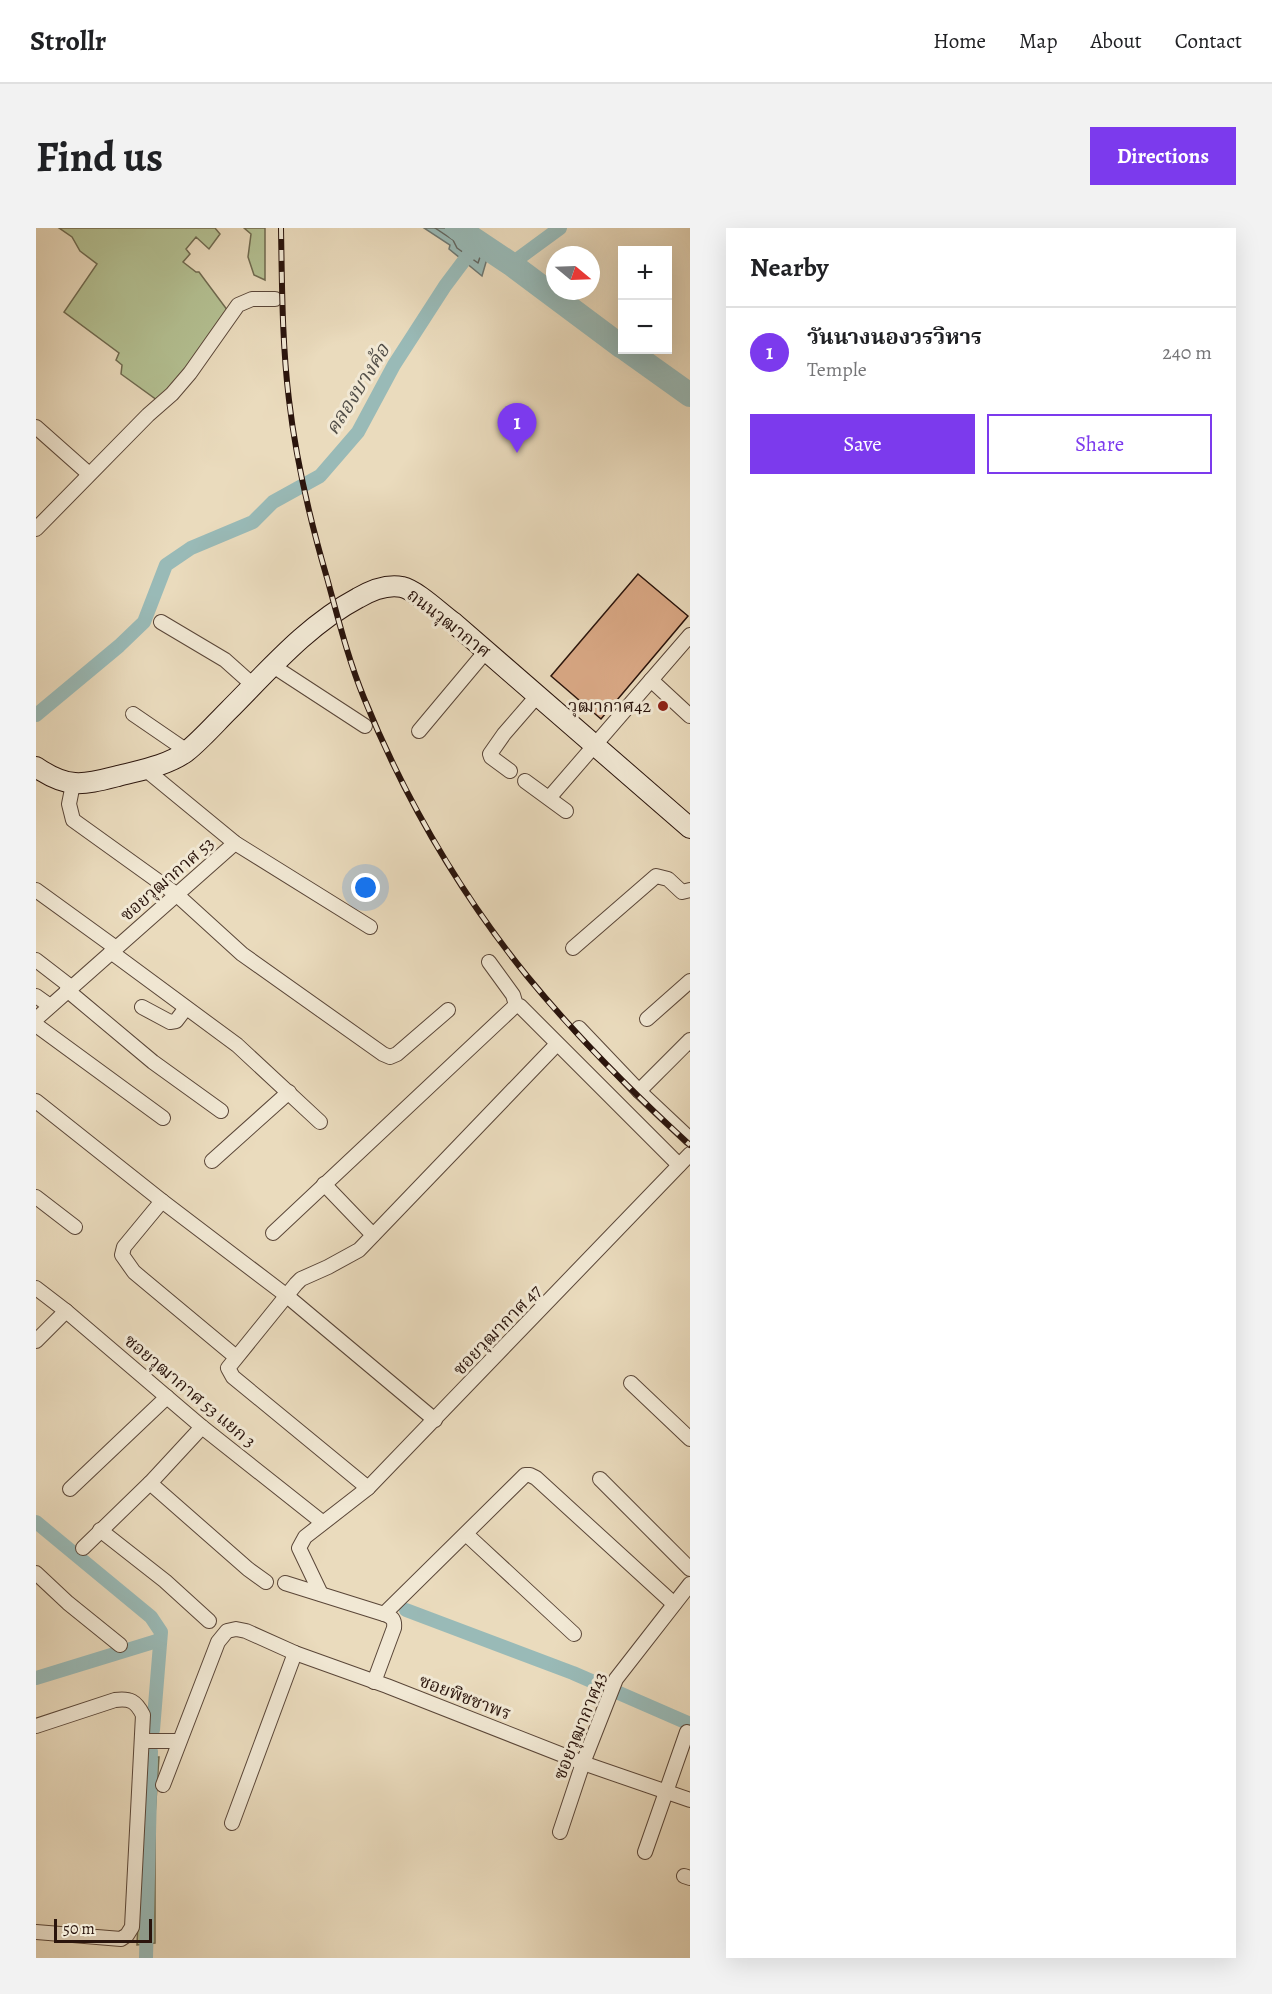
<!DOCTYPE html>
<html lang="en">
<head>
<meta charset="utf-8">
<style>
	:root { --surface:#fff; --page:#f2f2f2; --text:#202124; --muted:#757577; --line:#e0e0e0; --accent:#7c3aed }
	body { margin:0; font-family:Alegreya,"Noto Serif Thai",serif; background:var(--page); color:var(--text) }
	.controls { position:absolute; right:18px; top:18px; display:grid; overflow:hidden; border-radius:0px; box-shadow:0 6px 24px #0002 }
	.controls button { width:54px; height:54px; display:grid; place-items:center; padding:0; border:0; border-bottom:2px solid var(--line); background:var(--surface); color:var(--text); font:30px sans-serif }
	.compass { position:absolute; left:510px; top:18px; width:54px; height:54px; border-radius:50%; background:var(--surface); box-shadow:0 6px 24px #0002; rotate:109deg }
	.scale { position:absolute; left:18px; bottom:15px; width:98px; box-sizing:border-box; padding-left:6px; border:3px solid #2a140c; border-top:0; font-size:16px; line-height:21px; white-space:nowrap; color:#2a140c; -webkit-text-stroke:4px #f1e8d4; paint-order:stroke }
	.you { position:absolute; left:330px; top:660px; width:21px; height:21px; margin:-15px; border:4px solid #fff; border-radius:50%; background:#1a73e8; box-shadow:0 0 0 9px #1a73e833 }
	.badge { display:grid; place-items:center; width:39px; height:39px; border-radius:50%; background:var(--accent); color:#fff; font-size:20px; font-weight:700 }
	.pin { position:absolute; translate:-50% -50px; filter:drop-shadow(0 2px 3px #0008) }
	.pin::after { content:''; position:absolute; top:32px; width:21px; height:18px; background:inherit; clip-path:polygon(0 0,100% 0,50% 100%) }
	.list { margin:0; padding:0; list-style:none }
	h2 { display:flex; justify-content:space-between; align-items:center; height:78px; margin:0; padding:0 24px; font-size:26px }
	h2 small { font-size:20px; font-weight:400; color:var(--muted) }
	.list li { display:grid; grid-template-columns:39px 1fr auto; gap:18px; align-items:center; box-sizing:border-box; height:90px; padding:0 24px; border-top:2px solid var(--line) }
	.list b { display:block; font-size:22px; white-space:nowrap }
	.list p { margin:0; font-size:20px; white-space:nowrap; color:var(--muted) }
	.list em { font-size:20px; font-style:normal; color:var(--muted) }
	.actions { display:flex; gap:12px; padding:18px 24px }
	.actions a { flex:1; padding:14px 0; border:2px solid var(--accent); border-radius:0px; text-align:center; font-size:21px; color:var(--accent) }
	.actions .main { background:var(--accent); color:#fff }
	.map { position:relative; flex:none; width:654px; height:1730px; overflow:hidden; border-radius:0px }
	header { display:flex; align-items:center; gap:36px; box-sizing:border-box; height:84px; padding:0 30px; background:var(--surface); border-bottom:2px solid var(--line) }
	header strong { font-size:28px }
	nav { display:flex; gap:33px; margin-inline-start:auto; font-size:21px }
	.intro { display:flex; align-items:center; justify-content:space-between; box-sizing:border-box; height:144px; padding:0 36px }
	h1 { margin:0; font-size:42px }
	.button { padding:15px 27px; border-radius:0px; background:var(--accent); color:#fff; font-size:21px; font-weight:700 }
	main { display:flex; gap:36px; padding:0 36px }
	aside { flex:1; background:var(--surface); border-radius:0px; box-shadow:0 6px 24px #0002 }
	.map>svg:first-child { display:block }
	.green { fill:#b4c193; stroke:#6f6a50; stroke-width:1.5 }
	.water { fill:#99bab7; stroke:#6d7873; stroke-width:1.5 }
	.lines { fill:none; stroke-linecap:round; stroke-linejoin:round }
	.shore { stroke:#626762; stroke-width:1.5 }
	.canal { stroke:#99bab7; stroke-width:14 }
	.river { stroke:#99bab7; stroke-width:24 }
	.building { fill:#daa986; stroke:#2a140c; stroke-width:1.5 }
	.street-casing { stroke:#5a4638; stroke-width:16 }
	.secondary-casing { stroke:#2a140c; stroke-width:22 }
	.street { stroke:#f1e8d4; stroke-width:14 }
	.secondary { stroke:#f1e8d4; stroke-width:20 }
	.rail-casing { stroke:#2a140c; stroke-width:6 }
	.rail { stroke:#f1e8d4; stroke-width:4; stroke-dasharray:11; stroke-linecap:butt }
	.poi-dot { fill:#8f2418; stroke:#f1e8d4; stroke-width:2 }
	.labels { text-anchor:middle; stroke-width:6; stroke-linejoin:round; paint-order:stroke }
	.street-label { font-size:18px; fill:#2a140c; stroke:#f1e8d4 }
	.poi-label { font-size:18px; fill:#2a140c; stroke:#f1e8d4; text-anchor:end }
	.water-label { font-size:20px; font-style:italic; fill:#514e48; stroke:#f1e8d4 }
</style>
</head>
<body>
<header>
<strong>Strollr</strong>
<nav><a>Home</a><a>Map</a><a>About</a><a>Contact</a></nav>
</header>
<div class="intro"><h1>Find us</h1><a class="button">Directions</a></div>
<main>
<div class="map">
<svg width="654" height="1730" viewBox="0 0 654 1730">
	<rect width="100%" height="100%" fill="#eadbbd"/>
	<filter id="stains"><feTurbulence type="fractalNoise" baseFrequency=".00333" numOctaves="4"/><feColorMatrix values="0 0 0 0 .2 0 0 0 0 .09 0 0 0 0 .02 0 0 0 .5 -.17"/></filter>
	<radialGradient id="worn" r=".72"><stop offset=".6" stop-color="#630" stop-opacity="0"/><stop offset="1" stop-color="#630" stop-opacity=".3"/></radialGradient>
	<g class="green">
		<path d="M23,0H179L184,6L173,21L160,9L150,21L154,26L147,34L160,44H163L192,83L144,150L121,172L85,146L86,137L80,132L83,125L28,84L61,36L44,23L36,9Z"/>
		<path d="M208,0H229V52L218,47L212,29L215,6Z"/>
		<path d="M109,1529H123L119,1587V1715L101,1717Z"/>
	</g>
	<path class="water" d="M388,0H429L455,17L446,48L413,21L414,17Z"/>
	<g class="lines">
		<path class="shore" d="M399,0L417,12L421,20L442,35L447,20L429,7L427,0"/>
		<g class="canal">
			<path d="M475,36L524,0"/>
			<path d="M0,487L83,418L108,394L130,337L155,320L217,294L237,274L284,248L322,204L358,137L409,58L439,18"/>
			<path d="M0,1294L115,1389L125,1404L117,1502"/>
			<path d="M370,1382L537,1445L654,1496"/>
			<path d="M0,1450L124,1412"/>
			<path d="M110,1730L115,1523"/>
		</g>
		<g class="river">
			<path d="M421,0L475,36L586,119"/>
			<path d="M591,122L654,167"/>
		</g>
	</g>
	<path class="building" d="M602,346L652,388L565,491L515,448Z"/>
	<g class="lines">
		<defs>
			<g id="street">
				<path d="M0,199L53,246"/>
				<path d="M0,301L112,187L136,166L154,145L202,77L216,71H239"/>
				<path d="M125,394L189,432L217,457"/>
				<path d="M237,438L329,498"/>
				<path d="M615,452L654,488"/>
				<path d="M97,486L151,523"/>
				<path d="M383,503L450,423"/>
				<path d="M109,541L199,615L334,699"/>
				<path d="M474,543L455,529L454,526L468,506L501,468"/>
				<path d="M489,553L530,583"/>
				<path d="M37,556L33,576L37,592L140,666L206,726L347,826L354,829L361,826L412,782"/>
				<path d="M513,570L654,407"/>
				<path d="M0,662L80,720"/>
				<path d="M537,720L620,648L632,651L646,664L654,662"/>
				<path d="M75,724L201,817L284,894"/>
				<path d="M0,732L35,759"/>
				<path d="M453,734L477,767L480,777L484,778L643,937"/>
				<path d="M31,762L117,834L185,883"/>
				<path d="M0,768L14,778"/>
				<path d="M106,779L134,794L140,793L150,780"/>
				<path d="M0,791L199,615"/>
				<path d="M611,791L654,753"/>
				<path d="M0,797L127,890"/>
				<path d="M543,800L603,863L654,911"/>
				<path d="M603,863L654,812"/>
				<path d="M0,873L126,973L251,1068L399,1192"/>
				<path d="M176,933L253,864"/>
				<path d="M288,956L337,1007"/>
				<path d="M0,969L39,999"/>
				<path d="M126,973L88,1019L86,1027L98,1044L200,1129"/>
				<path d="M237,1005L480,777"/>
				<path d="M0,1060L30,1083L166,1199L286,1294"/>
				<path d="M0,1113L30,1083"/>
				<path d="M595,1155L654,1211"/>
				<path d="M564,1251L654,1341"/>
				<path d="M114,1255L212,1341L230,1354"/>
				<path d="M332,1260L197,1149L192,1140L260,1056L265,1051L292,1039L323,1022L521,816"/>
				<path d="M34,1261L131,1169"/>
				<path d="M64,1302L129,1353L173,1393"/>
				<path d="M430,1306L538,1406"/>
				<path d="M47,1320L116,1253L166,1199"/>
				<path d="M0,1345L32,1375L84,1417"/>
				<path d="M249,1355L348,1386"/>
				<path d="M285,1366L263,1320L269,1309L332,1260L654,926"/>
				<path d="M338,1454L358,1400C359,1391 356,1389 348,1386L489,1247H494L500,1250L638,1376"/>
				<path d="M0,1498L79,1472C94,1470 100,1473 107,1487L96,1699L91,1707L85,1711L0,1704"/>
				<path d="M106,1513H142"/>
				<path d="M127,1557L182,1414L191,1403L200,1401L210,1403L259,1425L351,1458L547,1535L654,1572"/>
				<path d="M196,1595L259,1425"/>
				<path d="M524,1604L547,1535L580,1451L654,1356"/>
				<path d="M609,1624L651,1504"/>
				<path d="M648,1648L654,1650"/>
			</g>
			<path id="secondary" d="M0,539C32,561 46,557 82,548C105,542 130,538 150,524C165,512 179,496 192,483C233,442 271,397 322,370C334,363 351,356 366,359C382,363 404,385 418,395L654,600"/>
		</defs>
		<use href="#street" class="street-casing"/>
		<use href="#secondary" class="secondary-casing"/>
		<use href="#street" class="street"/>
		<use href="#secondary" class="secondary"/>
		<defs>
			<path id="rail" d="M245,0C246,57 246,115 253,172C260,232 274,292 291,350C302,390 312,431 328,470C368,569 424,665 491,748C541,809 596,864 654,917"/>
		</defs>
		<use href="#rail" class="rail-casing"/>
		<use href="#rail" class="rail"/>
	</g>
	<circle class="poi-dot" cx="627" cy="478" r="6"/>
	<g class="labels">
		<g class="street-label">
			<text transform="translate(413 395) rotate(38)" y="6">ถนนวุฒากาศ</text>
			<text transform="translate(131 651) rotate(-41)" y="6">ซอยวุฒากาศ 53</text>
			<text transform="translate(461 1102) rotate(-46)" y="6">ซอยวุฒากาศ 47</text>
			<text transform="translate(154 1163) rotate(40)" y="6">ซอยวุฒากาศ 53 แยก 3</text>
			<text transform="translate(429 1469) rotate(21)" y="6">ซอยพิชชาพร</text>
			<text transform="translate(544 1498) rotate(-68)" y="6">ซอยวุฒากาศ43</text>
		</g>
		<g class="poi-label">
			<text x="615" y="484">วุฒากาศ42</text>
		</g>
		<g class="water-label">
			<text transform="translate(321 161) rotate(-58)" y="7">คลองบางค้อ</text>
		</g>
	</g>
	<rect width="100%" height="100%" filter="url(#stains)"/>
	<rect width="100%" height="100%" fill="url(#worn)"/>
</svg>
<div class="controls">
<button>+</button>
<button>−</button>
</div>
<svg class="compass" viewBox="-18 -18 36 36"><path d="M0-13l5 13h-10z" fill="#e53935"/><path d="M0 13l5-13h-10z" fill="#757577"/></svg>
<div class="scale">50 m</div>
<div class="you"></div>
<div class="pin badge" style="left:481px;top:225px">1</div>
</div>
<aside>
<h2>Nearby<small></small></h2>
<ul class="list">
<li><span class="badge">1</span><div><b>วันนางนองวรวิหาร</b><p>Temple</p></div><em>240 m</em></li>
</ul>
<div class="actions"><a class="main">Save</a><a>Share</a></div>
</aside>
</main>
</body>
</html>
